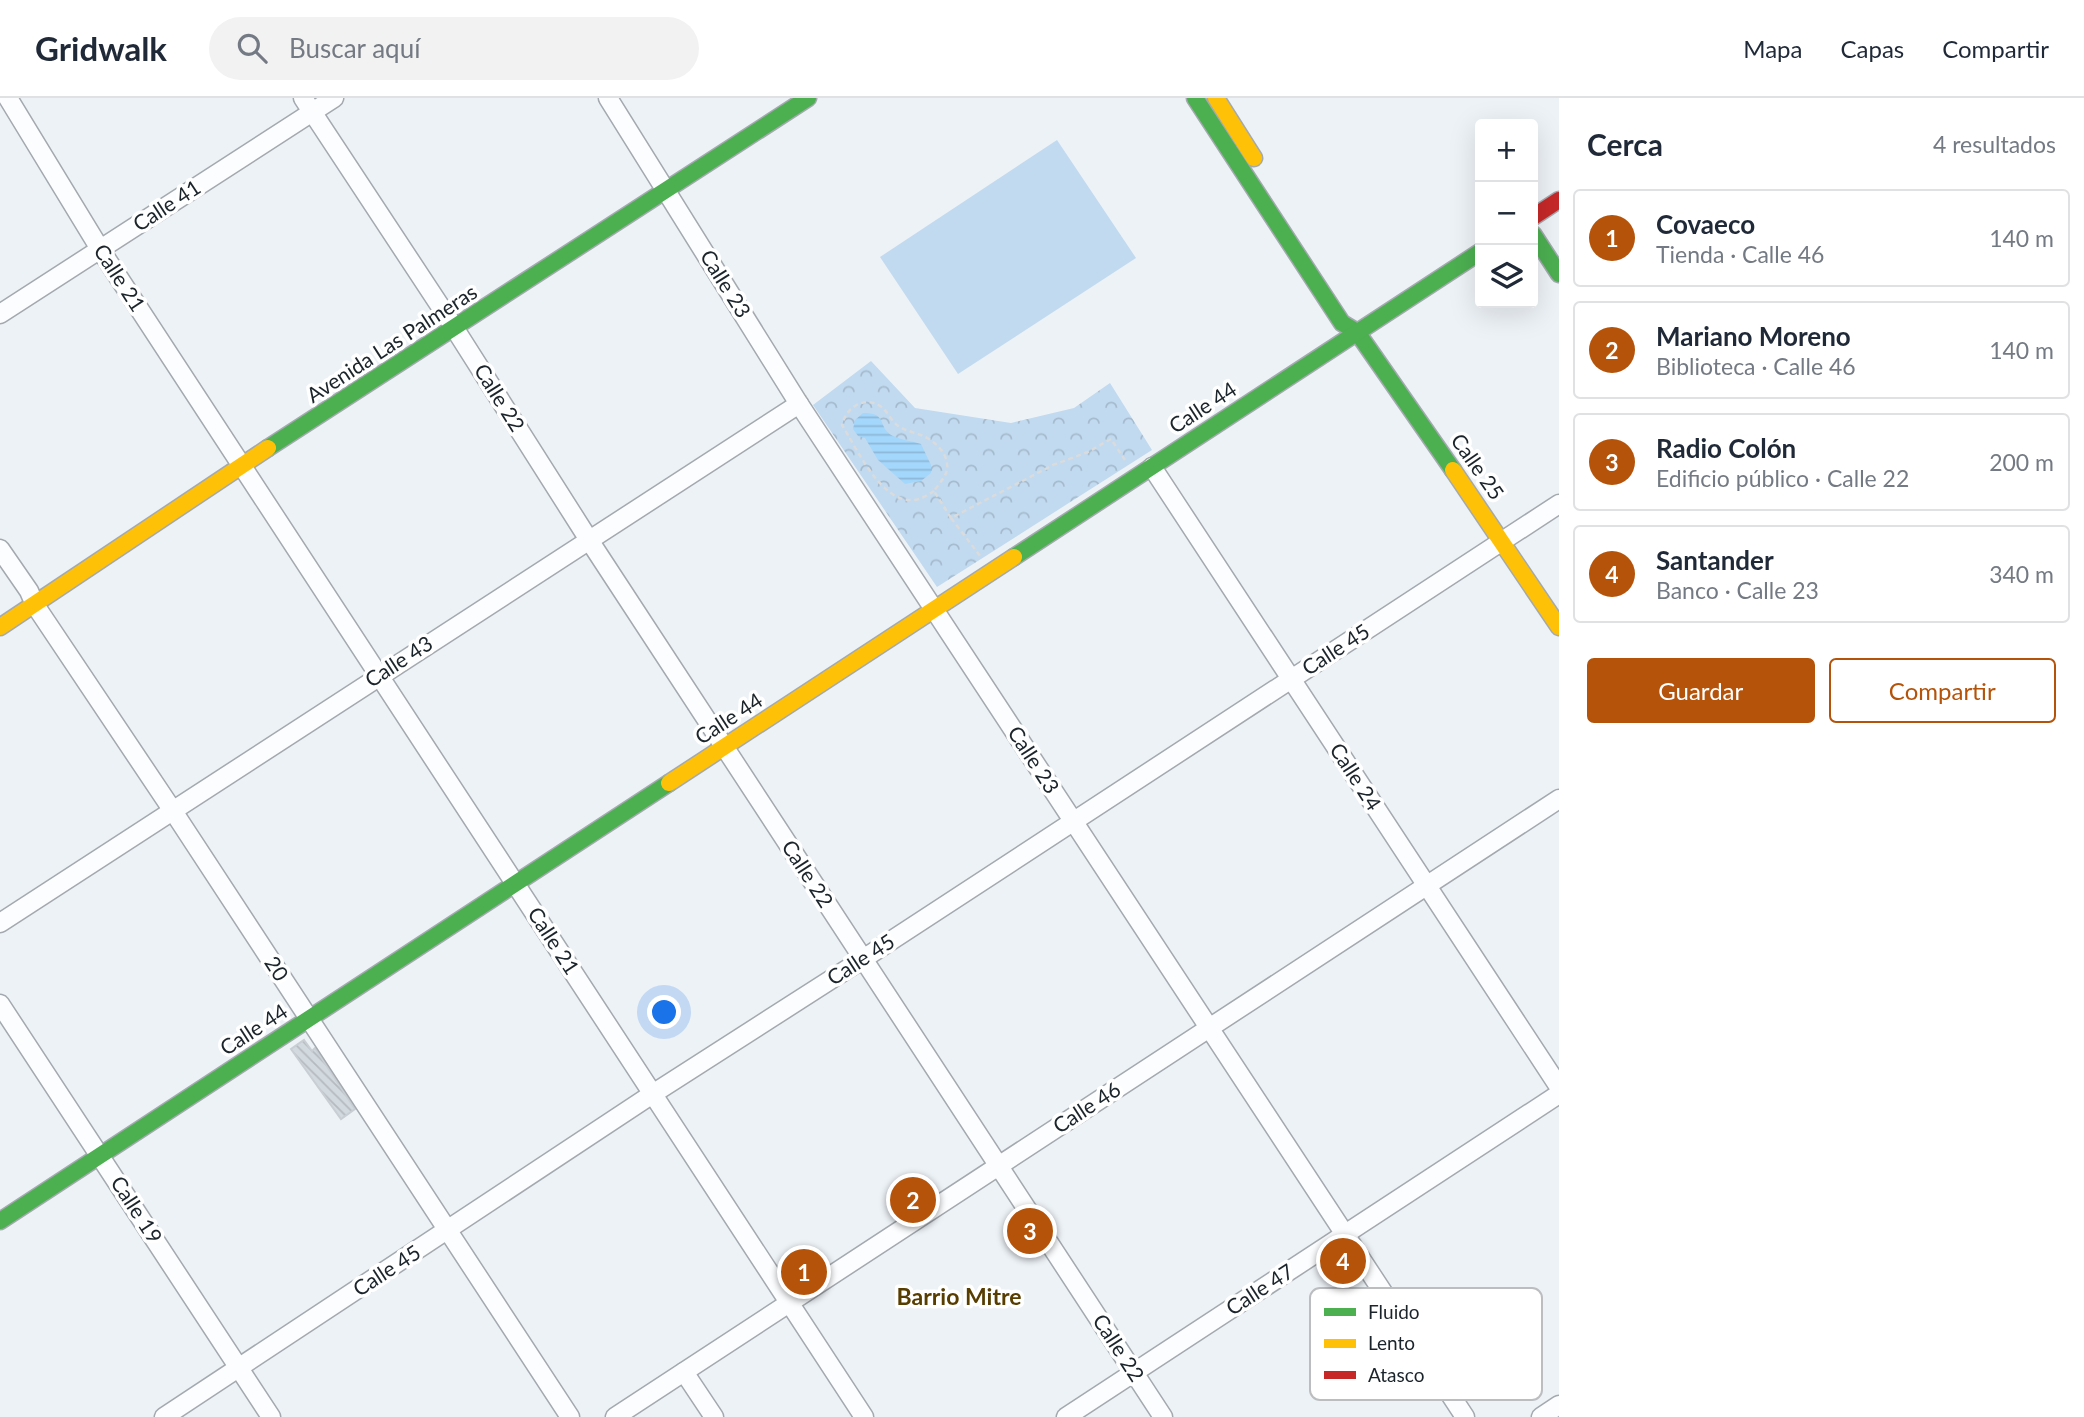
<!DOCTYPE html>
<html lang="es">
<head>
<meta charset="utf-8">
<style>
	:root { --surface:#fff; --page:#f2f2f3; --text:#1f2937; --muted:#747a83; --line:#e0e1e3; --accent:#b45309 }
	body { margin:0; font-family:Lato,sans-serif; background:var(--page); color:var(--text) }
	.controls { position:absolute; right:21px; top:21px; display:grid; overflow:hidden; border-radius:7px; box-shadow:0 7px 28px #0002 }
	.controls button { width:63px; height:63px; display:grid; place-items:center; padding:0; border:0; border-bottom:2px solid var(--line); background:var(--surface); color:var(--text); font:35px sans-serif }
	.you { position:absolute; left:665px; top:915px; width:24px; height:24px; margin:-18px; border:5px solid #fff; border-radius:50%; background:#1a73e8; box-shadow:0 0 0 10px #1a73e833 }
	.badge { display:grid; place-items:center; width:46px; height:46px; border-radius:50%; background:var(--accent); color:#fff; font-size:23px; font-weight:700 }
	.pin { position:absolute; translate:-50% -50%; border:4px solid #fff; box-shadow:0 2px 7px #0006 }
	.list { margin:0; padding:0; list-style:none }
	h2 { display:flex; justify-content:space-between; align-items:center; height:91px; margin:0; padding:0 28px; font-size:30px }
	h2 small { font-size:23px; font-weight:400; color:var(--muted) }
	.list li { display:grid; grid-template-columns:46px 1fr auto; gap:21px; align-items:center; box-sizing:border-box; height:98px; margin:0 14px 14px; padding:0 14px; border:2px solid var(--line); border-radius:7px }
	.list b { display:block; font-size:26px; white-space:nowrap }
	.list p { margin:0; font-size:23px; white-space:nowrap; color:var(--muted) }
	.list em { font-size:23px; font-style:normal; color:var(--muted) }
	.actions { display:flex; gap:14px; padding:21px 28px }
	.actions a { flex:1; padding:16px 0; border:2px solid var(--accent); border-radius:7px; text-align:center; font-size:24px; color:var(--accent) }
	.actions .main { background:var(--accent); color:#fff }
	.icon { flex:none; width:38px; height:38px; fill:none; stroke:currentColor; stroke-width:2; stroke-linecap:round; stroke-linejoin:round }
	.map { position:relative; flex:none; width:1559px; height:1319px; overflow:hidden }
	header { display:flex; align-items:center; gap:42px; box-sizing:border-box; height:98px; padding:0 35px; background:var(--surface); border-bottom:2px solid var(--line) }
	header strong { font-size:33px }
	nav { display:flex; gap:38px; margin-inline-start:auto; font-size:24px }
	.search { width:490px; height:63px; background:var(--page); display:flex; align-items:center; gap:18px; box-sizing:border-box; padding:0 24px; border-radius:38px; color:var(--muted); font-size:26px }
	main { display:flex }
	aside { flex:1; background:var(--surface) }
	.map>svg:first-child { display:block }
	.park { fill:url(#park-crowns) }
	.pitch { fill:#c1daef }
	.water { fill:url(#water-rules) }
	.building { fill:url(#building-back-hatch); stroke:#c8ced4; stroke-width:2 }
	.lines { fill:none; stroke-linecap:round; stroke-linejoin:round }
	.street-casing { stroke:#a3a9af; stroke-width:21 }
	.fast-casing { stroke:#a3a9af; stroke-width:19 }
	.slow-casing { stroke:#a3a9af; stroke-width:19 }
	.jam-casing { stroke:#a3a9af; stroke-width:19 }
	.path { stroke:#d9dbdd; stroke-width:2.5; stroke-dasharray:5 3.5; stroke-linecap:butt }
	.street { stroke:#fcfdfe; stroke-width:18 }
	.fast { stroke:#4caf50; stroke-width:16 }
	.slow { stroke:#ffc107; stroke-width:16 }
	.jam { stroke:#c62828; stroke-width:16 }
	.labels { text-anchor:middle; stroke-width:7; stroke-linejoin:round; paint-order:stroke }
	.street-label { font-size:21px; fill:#1b242b; stroke:#fff }
	.neighbourhood-label { font-size:23px; font-weight:bold; fill:#573d00; stroke:#fff }
	.key { fill:#fff; stroke:#bbbdbf; stroke-width:2 }
	.key-label { font-size:19px; fill:#1b242b }
</style>
</head>
<body>
<header>
<strong>Gridwalk</strong>
<div class="search"><svg class="icon" aria-label="search" viewBox="0 0 24 24"><circle cx="10" cy="10" r="6"/><path d="M15 15l6 6"/></svg>Buscar aquí</div>
<nav><a>Mapa</a><a>Capas</a><a>Compartir</a></nav>
</header>
<main>
<div class="map">
<svg width="1559" height="1319" viewBox="0 0 1559 1319">
	<defs>
		<pattern id="park-crowns" width="20" height="18" patternUnits="userSpaceOnUse" patternTransform="scale(1.75)"><rect width="20" height="18" fill="#c1daef"/><path d="M2 6a3 3 0 1 1 6 0M12 15a3 3 0 1 1 6 0" fill="none" stroke="#a5bbcd"/></pattern>
		<pattern id="water-rules" width="6" height="5" patternUnits="userSpaceOnUse" patternTransform="scale(1.75)"><rect width="6" height="5" fill="#a4d7fc"/><path d="M0 2.5h6" fill="none" stroke="#8db8d8"/></pattern>
		<pattern id="building-back-hatch" width="6" height="6" patternUnits="userSpaceOnUse" patternTransform="scale(1.75)"><rect width="6" height="6" fill="#d2d9df"/><path d="M-1 5l2 2M0 0l6 6M5-1l2 2" fill="none" stroke="#b4bac0"/></pattern>
	</defs>
	<rect width="100%" height="100%" fill="#edf2f7"/>
	<path class="park" d="M871,263L915,310L1011,325L1074,310L1110,285L1152,352L937,489L813,307Z"/>
	<path class="pitch" d="M1057,42L1136,160L958,276L880,159Z"/>
	<path class="water" d="M863,315C888,314 877,330 893,338C901,342 912,343 921,346L931,367V375L921,383L905,386L878,362L865,340L858,338L853,331L855,322Z"/>
	<path class="building" d="M304,942L312,953L315,950L355,1011L341,1021L291,951Z"/>
	<g class="lines">
		<defs>
			<g id="street">
				<path d="M8,0L100,151L864,1319"/>
				<path d="M303,0L448,220L589,442L1163,1319"/>
				<path d="M608,0L799,306L1465,1319"/>
				<path d="M0,216L334,0"/>
				<path d="M1152,369L1559,989"/>
				<path d="M0,451L29,493L35,507L173,713L570,1319"/>
				<path d="M0,825L799,306"/>
				<path d="M0,906L271,1319"/>
				<path d="M684,1274L714,1319"/>
				<path d="M164,1319L651,997L863,861L1559,406"/>
				<path d="M615,1319L1559,701"/>
				<path d="M1066,1319L1559,996"/>
				<path d="M1541,1319L1559,1307"/>
			</g>
			<g id="fast">
				<path d="M1195,0L1342,225L1357,234L1453,372"/>
				<path d="M1533,136L1559,176"/>
				<path d="M268,350L808,0"/>
				<path d="M1014,459L1480,154"/>
				<path d="M0,1123L669,685"/>
			</g>
			<g id="slow">
				<path d="M1216,0L1254,60"/>
				<path d="M1453,372L1559,529"/>
				<path d="M0,529L268,350"/>
				<path d="M669,685L1014,459"/>
			</g>
			<path id="jam" d="M1533,119L1559,102"/>
		</defs>
		<use href="#street" class="street-casing"/>
		<use href="#fast" class="fast-casing"/>
		<use href="#slow" class="slow-casing"/>
		<use href="#jam" class="jam-casing"/>
		<g class="path">
			<path d="M934,393C928,397 920,402 913,402C881,405 856,349 842,327C846,309 866,296 883,310C888,315 891,322 897,327C906,334 917,334 927,340C939,346 951,361 946,375C944,381 937,388 934,393L951,420L1053,367L1088,354L1111,341L1125,362"/>
			<path d="M951,420L981,459"/>
		</g>
		<use href="#street" class="street"/>
		<use href="#fast" class="fast"/>
		<use href="#slow" class="slow"/>
		<use href="#jam" class="jam"/>
	</g>
	<g class="labels">
		<g class="street-label">
			<text transform="translate(167 108) rotate(-33)" y="7">Calle 41</text>
			<text transform="translate(119 180) rotate(57)" y="7">Calle 21</text>
			<text transform="translate(725 186) rotate(58)" y="7">Calle 23</text>
			<text transform="translate(392 246) rotate(-33)" y="7">Avenida Las Palmeras</text>
			<text transform="translate(499 300) rotate(58)" y="7">Calle 22</text>
			<text transform="translate(1203 310) rotate(-33)" y="7">Calle 44</text>
			<text transform="translate(1477 369) rotate(55)" y="7">Calle 25</text>
			<text transform="translate(1336 552) rotate(-33)" y="7">Calle 45</text>
			<text transform="translate(399 564) rotate(-33)" y="7">Calle 43</text>
			<text transform="translate(729 621) rotate(-33)" y="7">Calle 44</text>
			<text transform="translate(1033 662) rotate(57)" y="7">Calle 23</text>
			<text transform="translate(1355 679) rotate(57)" y="7">Calle 24</text>
			<text transform="translate(807 776) rotate(57)" y="7">Calle 22</text>
			<text transform="translate(553 843) rotate(57)" y="7">Calle 21</text>
			<text transform="translate(861 862) rotate(-33)" y="7">Calle 45</text>
			<text transform="translate(276 871) rotate(57)" y="7">20</text>
			<text transform="translate(254 932) rotate(-33)" y="7">Calle 44</text>
			<text transform="translate(1087 1010) rotate(-33)" y="7">Calle 46</text>
			<text transform="translate(136 1112) rotate(57)" y="7">Calle 19</text>
			<text transform="translate(387 1173) rotate(-33)" y="7">Calle 45</text>
			<text transform="translate(1260 1192) rotate(-33)" y="7">Calle 47</text>
			<text transform="translate(1118 1250) rotate(57)" y="7">Calle 22</text>
		</g>
		<g class="neighbourhood-label">
			<text x="959" y="1207">Barrio Mitre</text>
		</g>
	</g>
	<rect x="1310" y="1190" width="232" height="112" rx="10" class="key"/>
	<rect x="1324" y="1210" width="32" height="8" fill="#4caf50"/>
	<rect x="1324" y="1241" width="32" height="9" fill="#ffc107"/>
	<rect x="1324" y="1273" width="32" height="8" fill="#c62828"/>
	<g class="key-label">
		<text x="1368" y="1221">Fluido</text>
		<text x="1368" y="1252">Lento</text>
		<text x="1368" y="1284">Atasco</text>
	</g>
</svg>
<div class="controls">
<button>+</button>
<button>−</button>
<button><svg class="icon" aria-label="layers" viewBox="0 0 24 24"><path d="M12 4l9 5-9 5-9-5zM3 14l9 5 9-5"/></svg></button>
</div>
<div class="you"></div>
<div class="pin badge" style="left:804px;top:1174px">1</div>
<div class="pin badge" style="left:913px;top:1102px">2</div>
<div class="pin badge" style="left:1030px;top:1133px">3</div>
<div class="pin badge" style="left:1343px;top:1163px">4</div>
</div>
<aside>
<h2>Cerca<small>4 resultados</small></h2>
<ul class="list">
<li><span class="badge">1</span><div><b>Covaeco</b><p>Tienda · Calle 46</p></div><em>140 m</em></li>
<li><span class="badge">2</span><div><b>Mariano Moreno</b><p>Biblioteca · Calle 46</p></div><em>140 m</em></li>
<li><span class="badge">3</span><div><b>Radio Colón</b><p>Edificio público · Calle 22</p></div><em>200 m</em></li>
<li><span class="badge">4</span><div><b>Santander</b><p>Banco · Calle 23</p></div><em>340 m</em></li>
</ul>
<div class="actions"><a class="main">Guardar</a><a>Compartir</a></div>
</aside>
</main>
</body>
</html>
